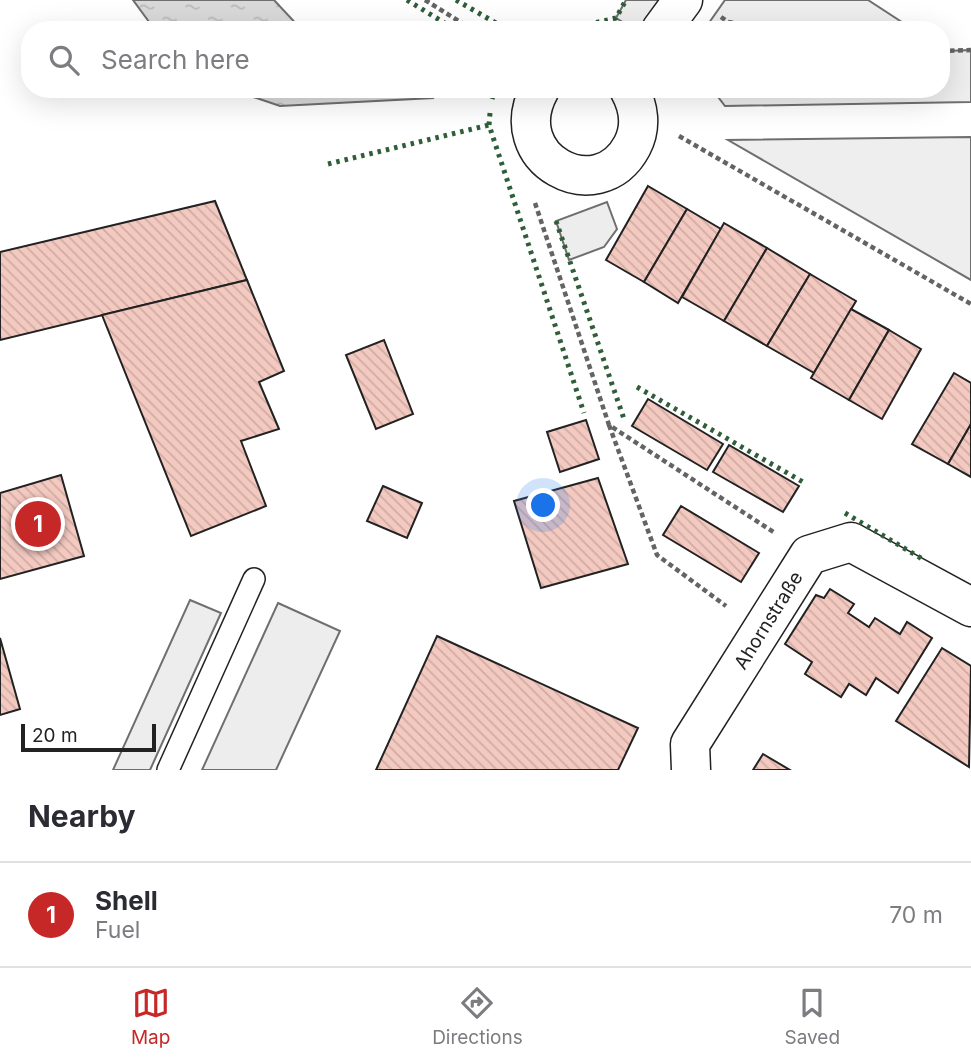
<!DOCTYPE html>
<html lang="en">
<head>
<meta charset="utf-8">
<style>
	:root { --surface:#fff; --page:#f7f7f7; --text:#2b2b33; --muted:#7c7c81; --line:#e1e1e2; --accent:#c62828 }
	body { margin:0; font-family:Inter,sans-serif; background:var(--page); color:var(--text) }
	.scale { position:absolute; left:21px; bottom:18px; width:135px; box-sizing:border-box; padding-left:7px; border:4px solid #222; border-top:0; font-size:19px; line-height:24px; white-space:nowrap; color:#222; -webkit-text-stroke:5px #fff; paint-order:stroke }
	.you { position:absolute; left:544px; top:506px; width:24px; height:24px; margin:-18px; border:5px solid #fff; border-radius:50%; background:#1a73e8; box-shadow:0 0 0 10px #1a73e833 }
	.badge { display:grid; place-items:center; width:46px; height:46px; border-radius:50%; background:var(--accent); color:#fff; font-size:23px; font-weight:700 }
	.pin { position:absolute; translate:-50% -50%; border:4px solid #fff; box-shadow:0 2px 7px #0006 }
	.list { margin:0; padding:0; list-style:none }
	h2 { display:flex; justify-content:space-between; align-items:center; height:91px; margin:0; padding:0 28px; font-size:30px }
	h2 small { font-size:23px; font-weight:400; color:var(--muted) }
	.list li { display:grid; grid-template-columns:46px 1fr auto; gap:21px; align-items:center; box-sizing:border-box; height:105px; padding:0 28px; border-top:2px solid var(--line) }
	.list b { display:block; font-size:26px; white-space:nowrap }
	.list p { margin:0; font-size:23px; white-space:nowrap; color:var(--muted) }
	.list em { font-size:23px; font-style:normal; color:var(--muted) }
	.icon { flex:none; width:38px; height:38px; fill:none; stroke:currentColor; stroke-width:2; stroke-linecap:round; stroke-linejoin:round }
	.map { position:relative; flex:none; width:971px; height:770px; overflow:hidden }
	.search { position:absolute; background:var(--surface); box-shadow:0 7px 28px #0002; left:21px; right:21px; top:21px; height:77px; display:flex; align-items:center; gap:18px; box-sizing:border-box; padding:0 24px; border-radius:28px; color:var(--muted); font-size:26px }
	.sheet { height:196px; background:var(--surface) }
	nav { display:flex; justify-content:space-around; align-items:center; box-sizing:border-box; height:98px; border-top:2px solid var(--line); background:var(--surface); font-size:19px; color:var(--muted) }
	nav a { display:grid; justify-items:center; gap:4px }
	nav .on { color:var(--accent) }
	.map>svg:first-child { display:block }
	.green { fill:#eee; stroke:#6f6f6f; stroke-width:2 }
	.parking { fill:#ededed; stroke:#6f6f6f; stroke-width:2 }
	.water { fill:url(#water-ripples); stroke:#6f6f6f; stroke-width:2 }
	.building { fill:url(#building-back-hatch); stroke:#222; stroke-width:2 }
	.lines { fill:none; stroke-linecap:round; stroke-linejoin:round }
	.service-casing { stroke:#222; stroke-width:24 }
	.minor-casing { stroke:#222; stroke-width:41 }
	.path { stroke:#646464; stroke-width:4.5; stroke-dasharray:5 3.5; stroke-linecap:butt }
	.service { stroke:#fff; stroke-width:21 }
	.minor { stroke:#fff; stroke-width:38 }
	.hedge { stroke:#2f5e38; stroke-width:5; stroke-dasharray:3.5 5; stroke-linecap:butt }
	.labels { text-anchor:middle; stroke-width:5; stroke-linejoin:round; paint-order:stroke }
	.street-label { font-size:19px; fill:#222; stroke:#fff }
</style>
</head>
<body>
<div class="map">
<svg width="971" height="770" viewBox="0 0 971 770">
	<defs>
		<pattern id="water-ripples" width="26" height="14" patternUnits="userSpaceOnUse" patternTransform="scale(1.75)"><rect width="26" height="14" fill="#d9d9d9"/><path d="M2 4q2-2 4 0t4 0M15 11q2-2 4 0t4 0" fill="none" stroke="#bababa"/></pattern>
		<pattern id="building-back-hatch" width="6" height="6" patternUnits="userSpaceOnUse" patternTransform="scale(1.75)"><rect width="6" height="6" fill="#f3c9c0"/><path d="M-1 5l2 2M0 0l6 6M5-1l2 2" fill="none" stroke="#d0aca5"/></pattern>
	</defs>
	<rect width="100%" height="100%" fill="#fff"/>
	<g class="green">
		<path d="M725,0H868L914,30H704Z"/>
		<path d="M941,47L946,51L971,50V102L725,106L712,89H941Z"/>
		<path d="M971,137V280L728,140Z"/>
	</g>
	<g class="parking">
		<path d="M626,0H683L666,23L634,29L616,18Z"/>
		<path d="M607,202L617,229L604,247L569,260L556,221Z"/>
		<path d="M190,600L221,613L150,770H113Z"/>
		<path d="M278,603L340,631L276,770H202Z"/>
	</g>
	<g class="water">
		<path d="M133,0H274L302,30H155Z"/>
		<path d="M230,89H431L433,98L280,106Z"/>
	</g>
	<g class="building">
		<path d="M648,186L687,209L644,282L606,260Z"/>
		<path d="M215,201L247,280L0,340V252Z"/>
		<path d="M687,209L721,229L678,303L644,282Z"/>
		<path d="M724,223L767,248L724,321L682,297Z"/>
		<path d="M767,248L810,274L767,346L724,321Z"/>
		<path d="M810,274L856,301L814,373L767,346Z"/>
		<path d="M247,280L284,371L259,382L279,429L241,441L266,506L191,536L102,315Z"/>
		<path d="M851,309L889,330L849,400L811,378Z"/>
		<path d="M889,330L921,349L882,419L849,400Z"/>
		<path d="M384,340L413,414L376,429L346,355Z"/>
		<path d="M954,373L971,383V424L948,464L912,444Z"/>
		<path d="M648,399L723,444L707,470L632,426Z"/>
		<path d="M586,420L599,459L560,472L547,432Z"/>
		<path d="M971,424V477L948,464Z"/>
		<path d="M729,445L799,486L783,512L713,472Z"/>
		<path d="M61,475L84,556L0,579V493Z"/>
		<path d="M598,478L628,564L541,588L514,501Z"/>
		<path d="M383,486L422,503L407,538L367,521Z"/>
		<path d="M681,506L759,553L741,582L663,535Z"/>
		<path d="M830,589L854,604L848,613L869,627L875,618L900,634L907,622L932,638L898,693L876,678L866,695L849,684L841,697L805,674L812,662L785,644L816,595L824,598Z"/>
		<path d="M437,636L638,728L618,770H376Z"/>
		<path d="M0,638L20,709L0,715Z"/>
		<path d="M942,648L971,666L969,767L896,721Z"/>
		<path d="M763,754L790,770H753Z"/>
	</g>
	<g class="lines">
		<defs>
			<path id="service" d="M168,770L254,579"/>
			<g id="minor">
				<path d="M661,30L683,0"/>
				<path d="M540,89C501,159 598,210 632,146C642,127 639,107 629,89"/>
				<path d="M691,770L690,744L809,555L851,542L971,607"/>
			</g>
		</defs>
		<use href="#service" class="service-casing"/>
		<use href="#minor" class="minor-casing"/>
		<g class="path">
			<path d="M425,0L473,30"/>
			<path d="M721,17L728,22L774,30"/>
			<path d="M941,51L971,50"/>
			<path d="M679,136L971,304"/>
			<path d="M535,203L609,425L775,533"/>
			<path d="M609,425L657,555L726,606"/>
		</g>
		<use href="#service" class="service"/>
		<use href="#minor" class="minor"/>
		<g class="hedge">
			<path d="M407,0L456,30"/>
			<path d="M456,0L508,30"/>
			<path d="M563,30L616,18L626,0"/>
			<path d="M492,99L495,89"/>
			<path d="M490,113L489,125L584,413"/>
			<path d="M328,164L489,125"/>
			<path d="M556,221L624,419"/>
			<path d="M637,387L803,482"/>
			<path d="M845,513L924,560"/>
		</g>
	</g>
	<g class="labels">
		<g class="street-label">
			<text transform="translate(768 620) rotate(-58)" y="7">Ahornstraße</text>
		</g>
	</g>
</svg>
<div class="scale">20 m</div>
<div class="you"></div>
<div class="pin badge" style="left:38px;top:524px">1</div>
<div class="search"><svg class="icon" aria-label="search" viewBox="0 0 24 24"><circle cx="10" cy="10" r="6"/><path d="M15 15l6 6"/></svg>Search here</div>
</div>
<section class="sheet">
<h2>Nearby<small></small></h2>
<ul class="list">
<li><span class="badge">1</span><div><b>Shell</b><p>Fuel</p></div><em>70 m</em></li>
</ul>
</section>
<nav>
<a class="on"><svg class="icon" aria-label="map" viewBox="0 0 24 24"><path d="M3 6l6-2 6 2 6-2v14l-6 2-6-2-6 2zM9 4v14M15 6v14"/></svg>Map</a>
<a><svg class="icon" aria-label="directions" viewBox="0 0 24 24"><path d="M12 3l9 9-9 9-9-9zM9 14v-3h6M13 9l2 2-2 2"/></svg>Directions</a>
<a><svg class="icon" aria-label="saved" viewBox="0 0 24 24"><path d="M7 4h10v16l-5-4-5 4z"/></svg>Saved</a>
</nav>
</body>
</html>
